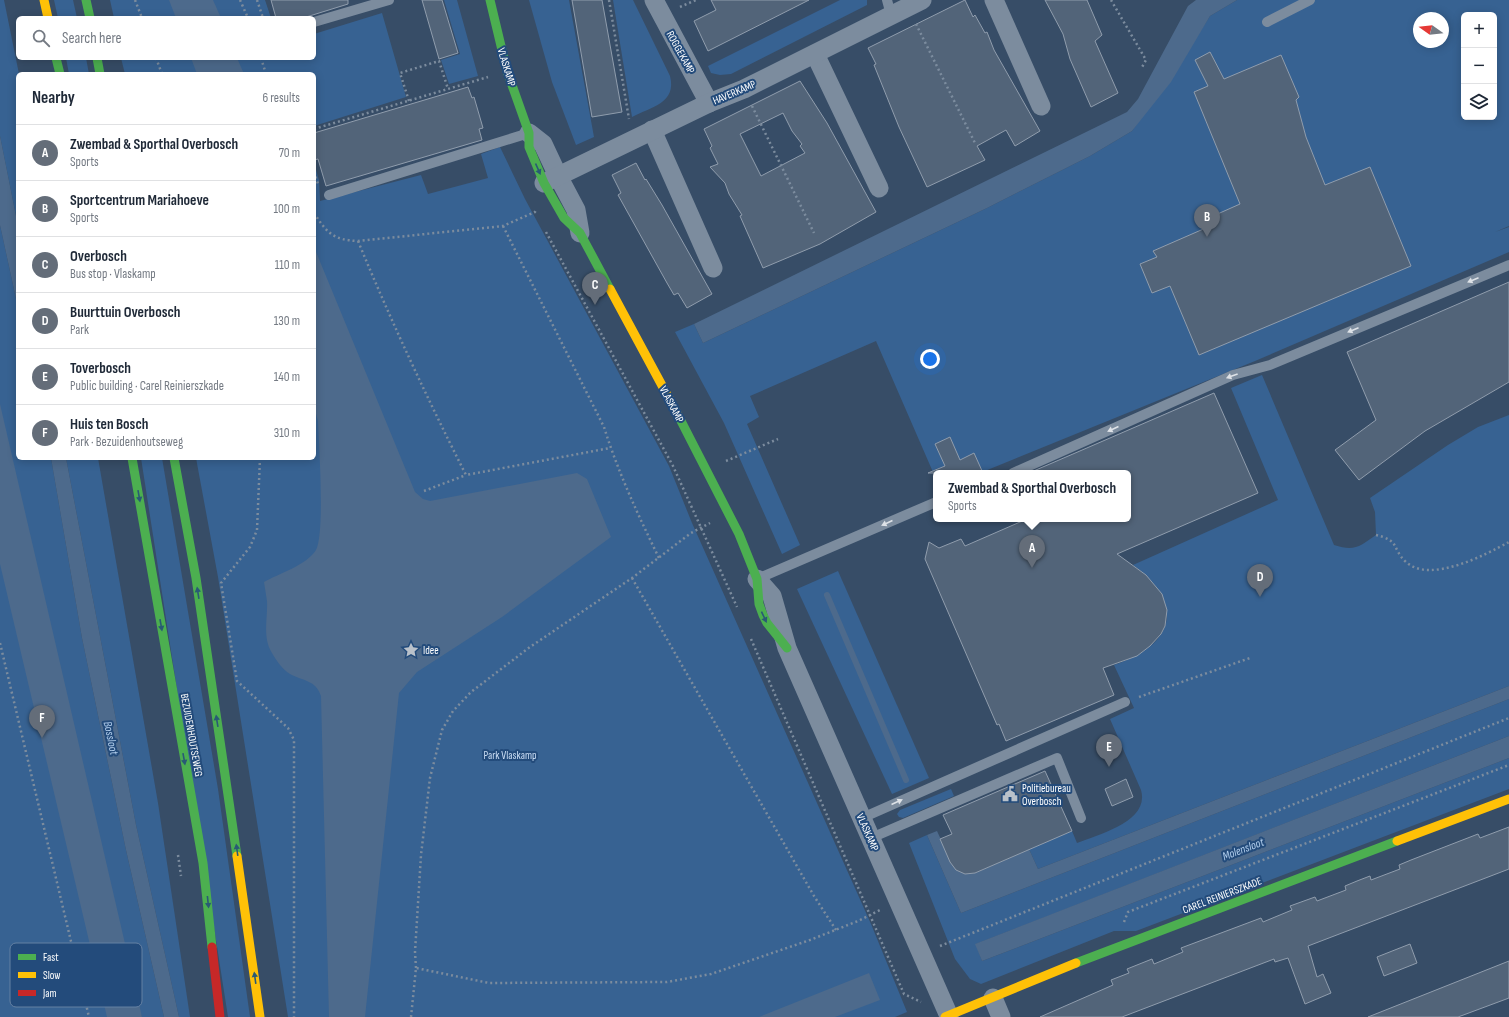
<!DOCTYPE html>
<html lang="en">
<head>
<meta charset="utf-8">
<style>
	:root { --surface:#fff; --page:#f2f2f3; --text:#1f2937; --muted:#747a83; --line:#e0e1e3; --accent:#646d79 }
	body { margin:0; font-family:"Sofia Sans Condensed",sans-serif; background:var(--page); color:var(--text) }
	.controls { position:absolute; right:12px; top:12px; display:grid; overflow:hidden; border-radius:6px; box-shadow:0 2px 10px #0003 }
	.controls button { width:36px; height:36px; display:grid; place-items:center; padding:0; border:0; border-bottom:1px solid var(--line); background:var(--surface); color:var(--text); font:20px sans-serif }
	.compass { position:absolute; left:1413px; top:12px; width:36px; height:36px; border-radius:50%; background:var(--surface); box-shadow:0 2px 10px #0003; rotate:285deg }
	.you { position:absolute; left:930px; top:359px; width:14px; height:14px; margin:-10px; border:3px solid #fff; border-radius:50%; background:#1a73e8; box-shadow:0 0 0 6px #1a73e833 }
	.badge { display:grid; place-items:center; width:26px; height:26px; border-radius:50%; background:var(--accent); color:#fff; font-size:13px; font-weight:700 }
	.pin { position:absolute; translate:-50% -33px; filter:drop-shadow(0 1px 2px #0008) }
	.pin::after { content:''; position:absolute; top:21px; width:14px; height:12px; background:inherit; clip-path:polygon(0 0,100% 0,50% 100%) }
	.popup { position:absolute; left:933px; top:470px; width:198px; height:52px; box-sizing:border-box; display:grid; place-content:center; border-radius:6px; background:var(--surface); filter:drop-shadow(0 1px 3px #0005); font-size:13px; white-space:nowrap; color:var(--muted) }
	.popup b { font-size:15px; color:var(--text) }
	.popup::after { content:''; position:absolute; left:50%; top:100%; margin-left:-8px; border:8px solid transparent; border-top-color:var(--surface) }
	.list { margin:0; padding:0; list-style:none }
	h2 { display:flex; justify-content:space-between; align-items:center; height:52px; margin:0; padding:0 16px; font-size:17px }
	h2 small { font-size:13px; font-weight:400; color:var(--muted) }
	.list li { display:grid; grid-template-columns:26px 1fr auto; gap:12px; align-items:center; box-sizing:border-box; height:56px; padding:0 16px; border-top:1px solid var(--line) }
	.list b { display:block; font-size:15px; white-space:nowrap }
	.list p { margin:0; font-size:13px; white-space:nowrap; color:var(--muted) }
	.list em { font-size:13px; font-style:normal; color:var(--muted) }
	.icon { flex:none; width:22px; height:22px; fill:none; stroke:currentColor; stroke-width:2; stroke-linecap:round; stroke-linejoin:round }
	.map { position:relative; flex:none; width:1509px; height:1017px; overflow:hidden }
	.search { position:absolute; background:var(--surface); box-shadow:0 2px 10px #0003; left:16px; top:16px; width:300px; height:44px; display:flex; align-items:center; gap:10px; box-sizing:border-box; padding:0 14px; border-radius:6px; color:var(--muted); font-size:15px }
	.panel { position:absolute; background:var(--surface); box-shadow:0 2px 10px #0003; left:16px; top:72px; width:300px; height:388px; border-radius:6px }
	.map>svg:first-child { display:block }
	.green { fill:#376292; fill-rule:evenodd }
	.water { fill:#4d6a8c }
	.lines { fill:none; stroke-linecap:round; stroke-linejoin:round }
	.stream { stroke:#4d6a8c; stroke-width:6 }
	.building { fill:#526479; stroke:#909dad; fill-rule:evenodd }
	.path { stroke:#7c8c9e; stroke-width:2.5; stroke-dasharray:2 3; stroke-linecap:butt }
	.lane { stroke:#7c8c9e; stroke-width:10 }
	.street { stroke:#7c8c9e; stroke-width:19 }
	.fast { stroke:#4caf50; stroke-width:9 }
	.slow { stroke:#ffc107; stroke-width:9 }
	.jam { stroke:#c62828; stroke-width:9 }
	.oneway { fill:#295a75 }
	.oneway2 { fill:#dee2e7 }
	.labels { text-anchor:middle; stroke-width:4; stroke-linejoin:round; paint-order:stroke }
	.street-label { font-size:11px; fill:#fff; stroke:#234b7b }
	.poi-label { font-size:11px; fill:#fff; stroke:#234b7b; text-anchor:start }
	.park-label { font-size:11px; fill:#caddf4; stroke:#234b7b }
	.water-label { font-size:12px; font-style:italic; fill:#b2ceed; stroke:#234b7b }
	.key { fill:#234b7b; stroke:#6581a3; stroke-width:1 }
	.key-label { font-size:11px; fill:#fff }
</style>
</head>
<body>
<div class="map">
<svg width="1509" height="1017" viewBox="0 0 1509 1017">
	<rect width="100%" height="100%" fill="#374d67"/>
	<g class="green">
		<path d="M0,0H4L19,74L18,226L0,136Z"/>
		<path d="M54,0H73L77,18H58Z"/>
		<path d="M110,0H265L271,18H114Z"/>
		<path d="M444,0H457L478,76L449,84L441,60L460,54Z"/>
		<path d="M529,0H569L594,137L576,145L552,82Z"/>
		<path d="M613,0H633L670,76C677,103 651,107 632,117Z"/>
		<path d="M840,0H867V5L731,74L720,75L711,73L708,66Z"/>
		<path d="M1237,0H1509V226L1495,232L1509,227V252L1255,361L980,473H936V479L876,341L750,396L759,417L747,424L800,545L782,554L724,423L675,332L694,324L703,343L987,208L1090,156L1132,131L1191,46L1210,16ZM1464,15H1494V117H1464ZM1419,18H1443V42H1419Z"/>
		<path d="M382,13L406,97L314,126V74H125L121,58H314V34Z"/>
		<path d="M66,58H86L89,74H69Z"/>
		<path d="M500,147L525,199L669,466L692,523L871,924L907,1012L895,1017H288L218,577L196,458H314V163L319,180L320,201L421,175L428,194L488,178L481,154Z"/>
		<path d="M0,225L18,308V458H51L82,638L126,850L164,1017H142L140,1012L141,1017H0Z"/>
		<path d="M1262,375L1334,545C1355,552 1360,546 1376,535L1375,512L1370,498L1448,445L1478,427L1509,415V686L1038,869L1029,849L1072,831L1077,843C1100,834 1150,821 1141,790L1110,719L1134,708L1114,665C1175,645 1186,604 1133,565L1278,500L1231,388Z"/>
		<path d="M66,458H98L158,803L190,1017H179L136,825Z"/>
		<path d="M141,458H162L218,789L250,1017H228Z"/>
		<path d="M838,571L929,778L892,794L797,589Z"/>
		<path d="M1509,699V736L976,944L982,961L1509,758V789L1136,931H1114L981,984L970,979L955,959L909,843L927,835L961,913Z"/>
		<path d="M951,789L954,796L903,818L899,817L897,814L900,810Z"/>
	</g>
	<g class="water">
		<path d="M169,0H213L221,18H176Z"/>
		<path d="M1196,0H1237L1210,16L1171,82L1132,131L1090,156L987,208L703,343L694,324L1127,112L1138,99L1188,6Z"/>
		<path d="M191,58H237L244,74H197Z"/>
		<path d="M0,136L18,226V308L0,225Z"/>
		<path d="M314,247L415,492L423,499L430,501L577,473L587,479L611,537L502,617L417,672L399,693L365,1017H329L321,696C316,680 303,681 290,674C283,670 276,660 272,653C262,637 268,618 267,601C266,595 265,588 264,582C278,574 307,565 316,550C325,533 319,445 318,421L314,407Z"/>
		<path d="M0,404L142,1017H107L0,564Z"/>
		<path d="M51,458H66L136,825L179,1017H164L126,850L82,638Z"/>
		<path d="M1509,686V699L961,913L927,835L937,831L953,866L965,874L975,873L1029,849L1038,869Z"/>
		<path d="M1509,736V758L982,961L975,944Z"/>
		<path d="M869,973L880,1000L835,1017H759Z"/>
	</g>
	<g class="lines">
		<path class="stream" d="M827,595L906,780"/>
	</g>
	<g class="building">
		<path d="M271,0H348V4L303,18H276Z"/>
		<path d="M422,0H442L458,53L439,59Z"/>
		<path d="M572,0H602L622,112L592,117Z"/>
		<path d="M711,0H809L708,51L694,21L716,10Z"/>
		<path d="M965,0L973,17L975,15L985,33L987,32L994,50L1040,131L1015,146L1006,130L977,146L985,160L927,187L899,127L874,65L876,64L868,48Z"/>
		<path d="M1045,0H1087L1102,35L1095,41L1118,93L1091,107L1070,59L1063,34Z"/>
		<path d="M1210,52L1224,79L1281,55L1299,97L1296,100L1306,137L1325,185L1370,167L1411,266L1199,355L1170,286L1152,293L1140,264L1157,257L1153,251L1208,227L1204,220L1240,204L1194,92L1208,86L1195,60Z"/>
		<path d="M800,81L827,123L876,212L820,244L763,268L740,216L742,215L729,194L725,183L710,167L718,164L710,148L712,146L704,129ZM783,113L792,131L802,144L800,146L805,153L761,176L740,134Z"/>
		<path d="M468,87L472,98L474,97L483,128L479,129L482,140L326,186L318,159L314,160V133Z"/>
		<path d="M636,163L645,180L646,179L662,205L712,294L687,308L678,293L674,295L667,283L618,195L621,193L612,175Z"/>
		<path d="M1509,282V382L1425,431L1359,480L1335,450L1376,420L1347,352Z"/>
		<path d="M1214,393L1258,493L1117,554L1146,575L1162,594L1167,610L1165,626L1161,634L1150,646L1137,656L1103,668L1114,695L1006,741L999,724L997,725L925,559L929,542L939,548L961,539L965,546L1027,519H1128V473H1029Z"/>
		<path d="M950,437L960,460L974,453L983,473H928L945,466L935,444Z"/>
		<path d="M1045,771L1072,831L975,873L965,874L956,870L950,862L940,839L952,834L943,815Z"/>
		<path d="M1126,779L1133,797L1112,806L1105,789Z"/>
		<path d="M1509,827V869L1308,946L1317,977L1323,974L1331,993L1305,1004L1288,958L1275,962L1274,959L1122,1017H1040L1113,985L1111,980L1129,973L1127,969L1152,959L1154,964L1183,952L1181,948L1261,918L1263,922L1292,910L1290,906L1315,897L1317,901L1346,890L1345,886L1357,881L1370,876L1371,880L1400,869L1399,865L1411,860L1478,834L1480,838Z"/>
		<path d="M1410,944L1417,963L1384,976L1377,957Z"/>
		<path d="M1509,961V998L1458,1017H1368Z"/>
	</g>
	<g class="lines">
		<g class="path">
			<path d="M135,0L142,18"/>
			<path d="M240,0L248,18"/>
			<path d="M257,0L263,18"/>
			<path d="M609,0L629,119"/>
			<path d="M1111,0L1146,60L1141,69"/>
			<path d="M680,7L696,0"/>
			<path d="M916,24L976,145"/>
			<path d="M156,58L162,74"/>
			<path d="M261,58L266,74"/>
			<path d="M409,101L400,73L439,61L448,89"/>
			<path d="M752,106L814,233"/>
			<path d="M314,129L488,77"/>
			<path d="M314,172L318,184"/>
			<path d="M314,213C327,233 333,240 358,241L503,226L535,212L536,210"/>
			<path d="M503,226L604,427C618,472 638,515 659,558"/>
			<path d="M546,232L673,466L737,607"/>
			<path d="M358,241C391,321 427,398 466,475L610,448"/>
			<path d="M260,458L257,530L250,547L221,583L237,681L288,728L294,740V1017"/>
			<path d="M726,461L778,439"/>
			<path d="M424,491L466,475"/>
			<path d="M1376,535C1401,541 1391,548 1406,562C1430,584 1485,555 1509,542"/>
			<path d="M632,578L814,896L836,930"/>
			<path d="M751,639L904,994L921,1002"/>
			<path d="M0,643L89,1017"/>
			<path d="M1139,697L1250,658"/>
			<path d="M178,855L181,876"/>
			<path d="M1124,922L1128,912L1509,765"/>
			<path d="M940,946L1509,718"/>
			<path d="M416,968L415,952L421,855L430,778L442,730L453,711L471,692L530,647L632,578L691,533L710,523"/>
			<path d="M411,1017L416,968L489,983L667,982L711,974L810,940L858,921L882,909"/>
		</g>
		<g class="lane">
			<path d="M887,0L891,15"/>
			<path d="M314,22L389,0"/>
			<path d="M1267,22L1310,0"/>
			<path d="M329,195L529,133"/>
			<path d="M1013,473L1233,375L1270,365L1509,265"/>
			<path d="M757,579L936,502"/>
			<path d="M862,818L1125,702"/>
			<path d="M871,838L1057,758L1081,818"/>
		</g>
		<g class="street">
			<path d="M654,0L709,103"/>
			<path d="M994,0L1041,106"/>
			<path d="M815,54L879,188"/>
			<path d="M652,130L713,268"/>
			<path d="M529,133L543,144L558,176L576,210L580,233"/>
			<path d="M544,183L709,103L744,89L922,0"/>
			<path d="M757,579L772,596L787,648L949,1016"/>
			<path d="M993,998L1001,1017"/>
		</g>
		<g class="fast">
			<path d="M86,0L90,18"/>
			<path d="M490,0L507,71L529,133V147L544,183L564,218L580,233L610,289"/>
			<path d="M56,58L60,74"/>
			<path d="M97,58L100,74"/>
			<path d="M679,417L739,534L757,579L759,604L763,615L767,623L787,648"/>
			<path d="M132,458L203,863L212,947"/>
			<path d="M174,458L196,578L237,856"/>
			<path d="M1076,963L1397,841"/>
		</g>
		<g class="slow">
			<path d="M44,0L48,18"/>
			<path d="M610,289L679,417"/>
			<path d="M1397,841L1509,799"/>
			<path d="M237,856L260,1017"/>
			<path d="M945,1017L1076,963"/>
		</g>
		<path class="jam" d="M212,947L220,1017"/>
	</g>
	<defs><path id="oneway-solid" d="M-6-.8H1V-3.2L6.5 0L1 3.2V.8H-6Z"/></defs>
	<g class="oneway">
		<use href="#oneway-solid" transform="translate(538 169) rotate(66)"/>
		<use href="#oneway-solid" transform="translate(139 496) rotate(80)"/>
		<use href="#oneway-solid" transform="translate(198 593) rotate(-99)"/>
		<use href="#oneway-solid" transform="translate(764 617) rotate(65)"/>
		<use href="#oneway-solid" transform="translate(161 625) rotate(80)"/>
		<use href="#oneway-solid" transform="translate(217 721) rotate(-99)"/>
		<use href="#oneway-solid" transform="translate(184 759) rotate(80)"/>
		<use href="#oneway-solid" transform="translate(237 850) rotate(-98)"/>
		<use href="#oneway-solid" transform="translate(208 902) rotate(84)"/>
		<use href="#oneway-solid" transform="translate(255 978) rotate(-98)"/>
	</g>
	<g class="oneway2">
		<use href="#oneway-solid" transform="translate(1473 280) rotate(157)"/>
		<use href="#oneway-solid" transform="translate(1353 330) rotate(157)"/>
		<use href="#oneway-solid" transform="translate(1232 376) rotate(160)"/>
		<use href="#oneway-solid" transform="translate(1113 429) rotate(156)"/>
		<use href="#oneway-solid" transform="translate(887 523) rotate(156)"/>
		<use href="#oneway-solid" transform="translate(897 802) rotate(-24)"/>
	</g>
	<defs>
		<symbol id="sight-bare" viewBox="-9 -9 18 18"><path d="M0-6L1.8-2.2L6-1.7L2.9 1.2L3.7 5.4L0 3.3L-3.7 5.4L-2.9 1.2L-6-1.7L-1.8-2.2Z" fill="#b9c1ca" stroke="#234b7b" stroke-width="2.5" paint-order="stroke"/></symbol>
		<symbol id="civic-bare" viewBox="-9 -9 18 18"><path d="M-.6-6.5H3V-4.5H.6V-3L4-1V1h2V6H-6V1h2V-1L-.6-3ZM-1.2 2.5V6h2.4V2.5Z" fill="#b9c1ca" stroke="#234b7b" stroke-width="2.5" paint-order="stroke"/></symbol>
	</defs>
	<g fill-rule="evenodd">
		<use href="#sight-bare" x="400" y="639" width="22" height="22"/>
		<use href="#civic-bare" x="999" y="783" width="22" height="22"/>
	</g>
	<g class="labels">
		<g class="street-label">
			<text transform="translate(681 52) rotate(61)" y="4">ROGGEKAMP</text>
			<text transform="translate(507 67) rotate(73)" y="4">VLASKAMP</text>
			<text transform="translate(734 92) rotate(-23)" y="4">HAVERKAMP</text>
			<text transform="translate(672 404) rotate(62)" y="4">VLASKAMP</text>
			<text transform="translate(192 735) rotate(80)" y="4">BEZUIDENHOUTSEWEG</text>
			<text transform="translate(868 832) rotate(66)" y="4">VLASKAMP</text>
			<text transform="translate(1222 895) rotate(-21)" y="4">CAREL REINIERSZKADE</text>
		</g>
		<g class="poi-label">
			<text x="423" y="654">Idee</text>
			<text x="1022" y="792">Politiebureau<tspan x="1022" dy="13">Overbosch</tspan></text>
		</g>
		<g class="park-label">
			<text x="510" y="759">Park Vlaskamp</text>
		</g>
		<g class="water-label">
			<text transform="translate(111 738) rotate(78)" y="4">Bossloot</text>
			<text transform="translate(1243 849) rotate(-21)" y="4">Molensloot</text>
		</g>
	</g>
	<rect x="10" y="943" width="132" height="64" rx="6" class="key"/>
	<rect x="18" y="954" width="18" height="6" fill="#4caf50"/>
	<rect x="18" y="972" width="18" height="6" fill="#ffc107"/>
	<rect x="18" y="990" width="18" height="6" fill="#c62828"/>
	<g class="key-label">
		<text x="43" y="961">Fast</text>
		<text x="43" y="979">Slow</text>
		<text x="43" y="997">Jam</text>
	</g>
</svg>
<div class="controls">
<button>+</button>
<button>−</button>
<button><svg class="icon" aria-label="layers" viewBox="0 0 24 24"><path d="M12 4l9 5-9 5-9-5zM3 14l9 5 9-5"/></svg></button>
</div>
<svg class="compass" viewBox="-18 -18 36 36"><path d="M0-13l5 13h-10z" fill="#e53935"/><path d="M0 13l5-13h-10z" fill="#747a83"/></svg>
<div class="you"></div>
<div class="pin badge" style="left:1032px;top:568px">A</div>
<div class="popup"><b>Zwembad &amp; Sporthal Overbosch</b>Sports</div>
<div class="pin badge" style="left:1207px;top:237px">B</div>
<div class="pin badge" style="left:595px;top:305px">C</div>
<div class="pin badge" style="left:1260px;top:597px">D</div>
<div class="pin badge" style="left:1109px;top:767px">E</div>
<div class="pin badge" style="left:42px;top:738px">F</div>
<div class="search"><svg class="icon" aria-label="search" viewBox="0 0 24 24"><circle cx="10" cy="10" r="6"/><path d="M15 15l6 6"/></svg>Search here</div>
<section class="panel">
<h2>Nearby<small>6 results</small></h2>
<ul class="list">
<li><span class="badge">A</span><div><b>Zwembad &amp; Sporthal Overbosch</b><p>Sports</p></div><em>70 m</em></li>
<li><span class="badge">B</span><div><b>Sportcentrum Mariahoeve</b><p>Sports</p></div><em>100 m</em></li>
<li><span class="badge">C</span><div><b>Overbosch</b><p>Bus stop · Vlaskamp</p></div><em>110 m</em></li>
<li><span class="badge">D</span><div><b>Buurttuin Overbosch</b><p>Park</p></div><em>130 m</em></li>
<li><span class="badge">E</span><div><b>Toverbosch</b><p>Public building · Carel Reinierszkade</p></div><em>140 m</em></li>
<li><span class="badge">F</span><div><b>Huis ten Bosch</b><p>Park · Bezuidenhoutseweg</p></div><em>310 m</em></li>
</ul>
</section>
</div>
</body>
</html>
